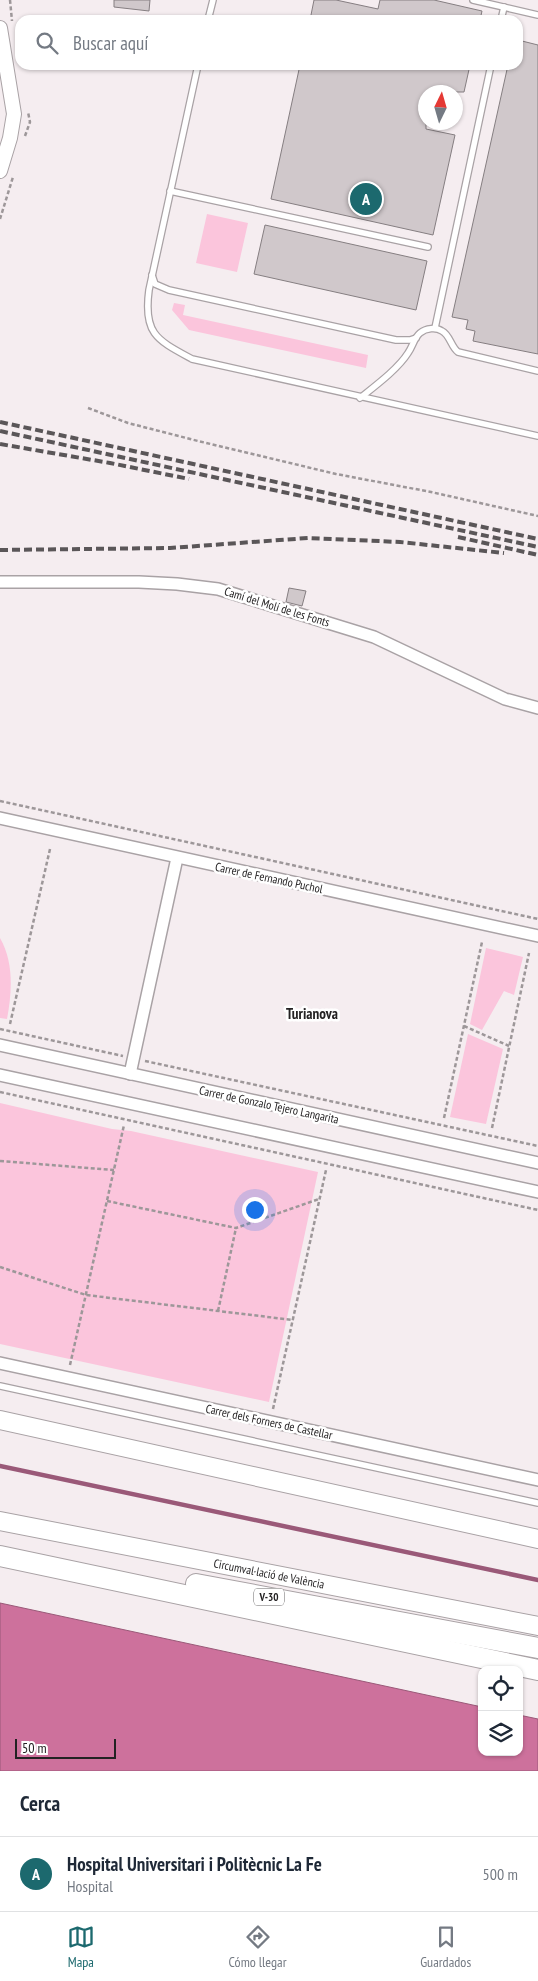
<!DOCTYPE html>
<html lang="es">
<head>
<meta charset="utf-8">
<style>
	:root { --surface:#fff; --page:#f6f6f7; --text:#1f2937; --muted:#747a83; --line:#e0e1e3; --accent:#1c696e }
	body { margin:0; font-family:"PT Sans Narrow",sans-serif; background:var(--page); color:var(--text) }
	.controls { position:absolute; right:15px; bottom:15px; display:grid; overflow:hidden; border-radius:10px; box-shadow:0 1px 4px #0004 }
	.controls button { width:45px; height:45px; display:grid; place-items:center; padding:0; border:0; border-bottom:1px solid var(--line); background:var(--surface); color:var(--text); font:25px sans-serif }
	.compass { position:absolute; left:418px; top:85px; width:45px; height:45px; border-radius:50%; background:var(--surface); box-shadow:0 1px 4px #0004; rotate:5deg }
	.scale { position:absolute; left:15px; bottom:12px; width:101px; box-sizing:border-box; padding-left:5px; border:2px solid #242223; border-top:0; font-size:14px; line-height:18px; white-space:nowrap; color:#242223; -webkit-text-stroke:4px #fff; paint-order:stroke }
	.you { position:absolute; left:254px; top:1209px; width:18px; height:18px; margin:-12px; border:4px solid #fff; border-radius:50%; background:#1a73e8; box-shadow:0 0 0 8px #1a73e833 }
	.badge { display:grid; place-items:center; width:32px; height:32px; border-radius:50%; background:var(--accent); color:#fff; font-size:16px; font-weight:700 }
	.pin { position:absolute; translate:-50% -50%; border:2px solid #fff; box-shadow:0 1px 5px #0006 }
	.list { margin:0; padding:0; list-style:none }
	h2 { display:flex; justify-content:space-between; align-items:center; height:65px; margin:0; padding:0 20px; font-size:21px }
	h2 small { font-size:16px; font-weight:400; color:var(--muted) }
	.list li { display:grid; grid-template-columns:32px 1fr auto; gap:15px; align-items:center; box-sizing:border-box; height:75px; padding:0 20px; border-top:1px solid var(--line) }
	.list b { display:block; font-size:19px; white-space:nowrap }
	.list p { margin:0; font-size:16px; white-space:nowrap; color:var(--muted) }
	.list em { font-size:16px; font-style:normal; color:var(--muted) }
	.icon { flex:none; width:28px; height:28px; fill:none; stroke:currentColor; stroke-width:2; stroke-linecap:round; stroke-linejoin:round }
	.map { position:relative; flex:none; width:538px; height:1771px; overflow:hidden }
	.search { position:absolute; background:var(--surface); box-shadow:0 1px 4px #0004; left:15px; right:15px; top:15px; height:55px; display:flex; align-items:center; gap:12px; box-sizing:border-box; padding:0 18px; border-radius:15px; color:var(--muted); font-size:19px }
	.sheet { height:140px; background:var(--surface) }
	nav { display:flex; justify-content:space-around; align-items:center; box-sizing:border-box; height:70px; border-top:1px solid var(--line); background:var(--surface); font-size:14px; color:var(--muted) }
	nav a { display:grid; justify-items:center; gap:2px }
	nav .on { color:var(--accent) }
	.map>svg:first-child { display:block }
	.green { fill:#fbc5dc }
	.water { fill:#cd719c; stroke:#9a5978 }
	.lines { fill:none; stroke-linecap:round; stroke-linejoin:round }
	.stream { stroke:#9a5978; stroke-width:4.5 }
	.building { fill:#d0c8cb; stroke:#857e81 }
	.service-casing { stroke:#a9a2a5; stroke-width:8 }
	.minor-casing { stroke:#a9a2a5; stroke-width:14 }
	.tertiary-casing { stroke:#a9a2a5; stroke-width:16 }
	.trunk-casing { stroke:#a9a2a5; stroke-width:20 }
	.motorway-casing { stroke:#a9a2a5; stroke-width:22 }
	.path { stroke:#9d9799; stroke-width:2.5; stroke-dasharray:4 2.5; stroke-linecap:butt }
	.service { stroke:#fff; stroke-width:5.5 }
	.minor { stroke:#fff; stroke-width:11 }
	.tertiary { stroke:#fff; stroke-width:14 }
	.trunk { stroke:#fff; stroke-width:18 }
	.motorway { stroke:#fff; stroke-width:20 }
	.rail { stroke:#5a5658; stroke-width:4; stroke-dasharray:8 4; stroke-linecap:butt }
	.labels { text-anchor:middle; stroke-width:5; stroke-linejoin:round; paint-order:stroke }
	.shield { fill:#fff; stroke:#666465; stroke-width:1 }
	.shield-label { font-size:11px; font-weight:bold; fill:#242223 }
	.street-label { font-size:12px; fill:#242223; stroke:#fff }
	.quarter-label { font-size:15px; font-weight:bold; fill:#242223; stroke:#fff }
</style>
</head>
<body>
<div class="map">
<svg width="538" height="1771" viewBox="0 0 538 1771">
	<rect width="100%" height="100%" fill="#f5edf0"/>
	<g class="green">
		<path d="M207,214L248,223L237,272L196,263Z"/>
		<path d="M174,303L185,305L183,315L368,355L366,368L189,330L172,310Z"/>
		<path d="M0,938C14,962 12,993 7,1019L0,1018Z"/>
		<path d="M486,948L523,957L514,995L504,991L482,1030L470,1024Z"/>
		<path d="M468,1034L503,1049L486,1124L450,1117Z"/>
		<path d="M0,1103L112,1129L131,1131L318,1172L269,1402L0,1344Z"/>
	</g>
	<path class="water" d="M0,1603L482,1707V1752H519V1715L538,1719V1771H0Z"/>
	<g class="lines">
		<path class="stream" d="M0,1466L538,1580"/>
	</g>
	<g class="building">
		<path d="M114,0H150L149,11L114,7Z"/>
		<path d="M314,0H336L378,9L380,0H434L482,11L480,20H310Z"/>
		<path d="M518,40L538,45V354L473,341L475,331L466,329L468,320L452,317L508,65H518Z"/>
		<path d="M300,65H470L464,92H426V129L455,135L433,235L271,199Z"/>
		<path d="M265,225L427,261L416,310L254,274Z"/>
		<path d="M289,588L306,591L302,606L286,602Z"/>
	</g>
	<g class="lines">
		<defs>
			<g id="service">
				<path d="M473,0L538,15"/>
				<path d="M208,20L213,0"/>
				<path d="M501,20L504,7"/>
				<path d="M198,65L149,290C143,334 157,340 192,359L538,436"/>
				<path d="M170,191L428,247"/>
				<path d="M152,275L155,284L169,290L396,340H410L416,338"/>
				<path d="M435,328L491,65"/>
				<path d="M360,398C375,386 398,369 408,353C413,346 414,338 420,333C426,328 436,327 442,331C450,335 451,347 458,352L538,371"/>
				<path d="M0,1386L538,1503"/>
			</g>
			<g id="minor">
				<path d="M0,582H139L177,584L218,589L374,637L505,699L538,708"/>
				<path d="M0,818L538,936"/>
				<path d="M0,1045L538,1163"/>
				<path d="M130,1074L177,858"/>
				<path d="M0,1075L538,1192"/>
				<path d="M0,1363L538,1480"/>
			</g>
			<path id="tertiary" d="M0,28L14,114L10,138L0,171"/>
			<g id="trunk">
				<path d="M0,1420L538,1539"/>
				<path d="M0,1521L538,1626"/>
			</g>
			<g id="motorway">
				<path d="M0,1556L538,1670"/>
				<path d="M196,1584L538,1648"/>
			</g>
		</defs>
		<use href="#service" class="service-casing"/>
		<use href="#minor" class="minor-casing"/>
		<use href="#tertiary" class="tertiary-casing"/>
		<use href="#trunk" class="trunk-casing"/>
		<use href="#motorway" class="motorway-casing"/>
		<g class="path">
			<path d="M10,0L12,21"/>
			<path d="M25,136L30,122L28,112"/>
			<path d="M0,219L13,177"/>
			<path d="M88,408L128,423L198,441L336,474L431,492L538,516"/>
			<path d="M0,801L538,919"/>
			<path d="M10,1024L50,849"/>
			<path d="M464,1026L509,1046"/>
			<path d="M0,1029L123,1056"/>
			<path d="M145,1061L538,1146"/>
			<path d="M0,1092L538,1210"/>
			<path d="M444,1118L482,942"/>
			<path d="M492,1128L529,953"/>
			<path d="M0,1161L114,1170"/>
			<path d="M107,1201L236,1228L319,1199"/>
			<path d="M0,1267L86,1295L293,1320"/>
			<path d="M218,1311L236,1228"/>
			<path d="M70,1365L124,1125"/>
			<path d="M273,1409L326,1170"/>
		</g>
		<use href="#service" class="service"/>
		<use href="#minor" class="minor"/>
		<use href="#tertiary" class="tertiary"/>
		<use href="#trunk" class="trunk"/>
		<use href="#motorway" class="motorway"/>
		<g class="rail">
			<path d="M0,422L538,539"/>
			<path d="M0,431L538,547"/>
			<path d="M0,444L110,463L189,479"/>
			<path d="M458,537L538,555"/>
			<path d="M0,550L170,548L308,538L400,542L504,553"/>
		</g>
	</g>
	<g class="labels">
		<rect class="shield" x="254" y="1588.5" width="30" height="17" rx="4"/>
		<g class="shield-label">
			<text x="269" y="1601">V-30</text>
		</g>
		<g class="street-label">
			<text transform="translate(277 607) rotate(17)" y="4">Camí del Molí de les Fonts</text>
			<text transform="translate(269 878) rotate(12)" y="4">Carrer de Fernando Puchol</text>
			<text transform="translate(269 1105) rotate(12)" y="4">Carrer de Gonzalo Tejero Langarita</text>
			<text transform="translate(269 1422) rotate(12)" y="4">Carrer dels Forners de Castellar</text>
			<text transform="translate(269 1574) rotate(11)" y="4">Circumval·lació de València</text>
		</g>
		<g class="quarter-label">
			<text x="312" y="1019">Turianova</text>
		</g>
	</g>
</svg>
<div class="controls">
<button><svg class="icon" aria-label="locate" viewBox="0 0 24 24"><circle cx="12" cy="12" r="6"/><path d="M12 2v4M12 18v4M2 12h4M18 12h4"/></svg></button>
<button><svg class="icon" aria-label="layers" viewBox="0 0 24 24"><path d="M12 4l9 5-9 5-9-5zM3 14l9 5 9-5"/></svg></button>
</div>
<svg class="compass" viewBox="-18 -18 36 36"><path d="M0-13l5 13h-10z" fill="#e53935"/><path d="M0 13l5-13h-10z" fill="#747a83"/></svg>
<div class="scale">50 m</div>
<div class="you"></div>
<div class="pin badge" style="left:366px;top:199px">A</div>
<div class="search"><svg class="icon" aria-label="search" viewBox="0 0 24 24"><circle cx="10" cy="10" r="6"/><path d="M15 15l6 6"/></svg>Buscar aquí</div>
</div>
<section class="sheet">
<h2>Cerca<small></small></h2>
<ul class="list">
<li><span class="badge">A</span><div><b>Hospital Universitari i Politècnic La Fe</b><p>Hospital</p></div><em>500 m</em></li>
</ul>
</section>
<nav>
<a class="on"><svg class="icon" aria-label="map" viewBox="0 0 24 24"><path d="M3 6l6-2 6 2 6-2v14l-6 2-6-2-6 2zM9 4v14M15 6v14"/></svg>Mapa</a>
<a><svg class="icon" aria-label="directions" viewBox="0 0 24 24"><path d="M12 3l9 9-9 9-9-9zM9 14v-3h6M13 9l2 2-2 2"/></svg>Cómo llegar</a>
<a><svg class="icon" aria-label="saved" viewBox="0 0 24 24"><path d="M7 4h10v16l-5-4-5 4z"/></svg>Guardados</a>
</nav>
</body>
</html>
